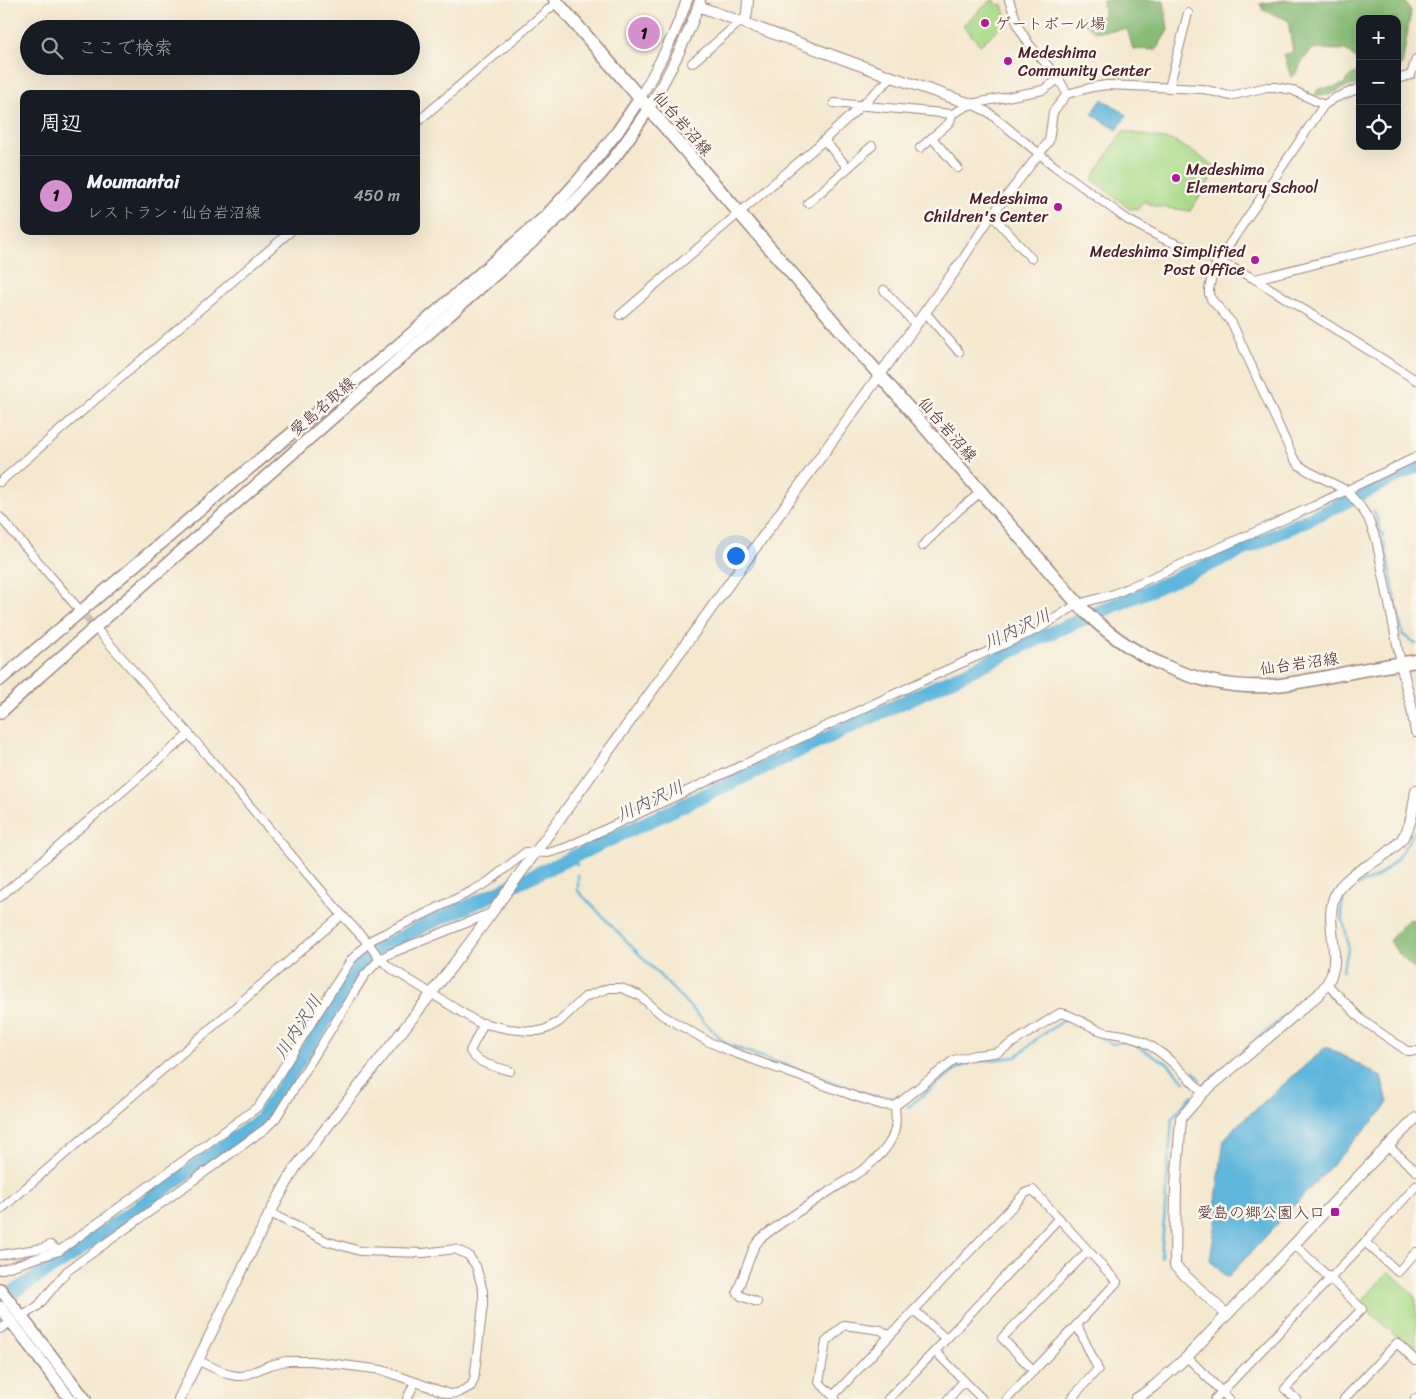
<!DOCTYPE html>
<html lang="ja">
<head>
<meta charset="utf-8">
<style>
	:root { --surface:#171b24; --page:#20242c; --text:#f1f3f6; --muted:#9ea1a6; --line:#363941; --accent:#d690ce }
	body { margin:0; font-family:Sriracha,"Klee One",sans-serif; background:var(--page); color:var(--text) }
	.controls { position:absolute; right:15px; top:15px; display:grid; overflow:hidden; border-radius:10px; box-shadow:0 5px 20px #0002 }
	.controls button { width:45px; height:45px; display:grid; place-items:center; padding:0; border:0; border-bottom:1px solid var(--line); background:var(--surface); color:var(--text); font:25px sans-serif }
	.you { position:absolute; left:735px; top:555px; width:18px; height:18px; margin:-12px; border:4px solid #fff; border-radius:50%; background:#1a73e8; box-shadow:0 0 0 8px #1a73e833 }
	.badge { display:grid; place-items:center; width:32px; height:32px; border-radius:50%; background:var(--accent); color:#111; font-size:16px; font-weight:700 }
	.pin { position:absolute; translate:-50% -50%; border:2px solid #fff; box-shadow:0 1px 5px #0006 }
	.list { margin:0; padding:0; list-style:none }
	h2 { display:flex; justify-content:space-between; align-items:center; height:65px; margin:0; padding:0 20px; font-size:21px }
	h2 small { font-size:16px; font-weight:400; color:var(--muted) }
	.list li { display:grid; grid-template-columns:32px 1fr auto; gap:15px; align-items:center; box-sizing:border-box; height:80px; padding:0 20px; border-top:1px solid var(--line) }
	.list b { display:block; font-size:19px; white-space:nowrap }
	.list p { margin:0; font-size:16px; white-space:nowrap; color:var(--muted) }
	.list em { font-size:16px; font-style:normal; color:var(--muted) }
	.icon { flex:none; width:28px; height:28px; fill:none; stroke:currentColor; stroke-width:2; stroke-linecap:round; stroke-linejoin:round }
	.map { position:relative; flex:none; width:1416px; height:1399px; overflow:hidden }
	.search { position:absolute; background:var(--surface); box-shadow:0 5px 20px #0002; left:20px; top:20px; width:400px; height:55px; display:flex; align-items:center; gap:12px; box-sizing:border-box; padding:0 18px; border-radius:28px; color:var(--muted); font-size:19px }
	.panel { position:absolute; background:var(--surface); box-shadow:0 5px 20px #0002; left:20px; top:90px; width:400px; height:145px; border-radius:10px }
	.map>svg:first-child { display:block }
	.green { fill:#a8da88; stroke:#797c5a }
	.forest { fill:#86ba74; stroke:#686c50 }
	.water { fill:#5fb6dc; stroke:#546a84 }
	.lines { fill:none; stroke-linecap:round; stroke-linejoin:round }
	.stream { stroke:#5fb6dc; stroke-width:2.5 }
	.river { stroke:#5fb6dc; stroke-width:14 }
	.minor-tunnel { stroke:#d2c0ae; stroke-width:8; stroke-dasharray:8 4; stroke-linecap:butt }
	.minor-casing { stroke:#9f847d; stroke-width:10 }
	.tertiary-casing { stroke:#9f847d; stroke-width:12 }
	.secondary-casing { stroke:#9f847d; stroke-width:14 }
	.primary-casing { stroke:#9f847d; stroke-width:15 }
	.minor { stroke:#fff; stroke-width:8 }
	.tertiary { stroke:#fff; stroke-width:10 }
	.secondary { stroke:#fff; stroke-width:11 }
	.primary { stroke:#fff; stroke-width:12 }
	.poi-dot { fill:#b5179e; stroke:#fbf7ec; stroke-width:2 }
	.labels { text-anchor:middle; stroke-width:5; stroke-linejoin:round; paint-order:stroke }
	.poi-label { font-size:16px; fill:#4a1f2b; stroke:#fbf7ec; text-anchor:start }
	.street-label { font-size:16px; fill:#4a1f2b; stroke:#fbf7ec }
	.water-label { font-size:18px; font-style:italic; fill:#515469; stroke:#fbf7ec }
</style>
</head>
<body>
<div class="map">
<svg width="1416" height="1399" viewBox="0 0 1416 1399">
	<rect width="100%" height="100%" fill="#fbf7ec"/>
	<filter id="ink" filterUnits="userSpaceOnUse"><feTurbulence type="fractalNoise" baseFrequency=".02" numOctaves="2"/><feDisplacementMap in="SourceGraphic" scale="10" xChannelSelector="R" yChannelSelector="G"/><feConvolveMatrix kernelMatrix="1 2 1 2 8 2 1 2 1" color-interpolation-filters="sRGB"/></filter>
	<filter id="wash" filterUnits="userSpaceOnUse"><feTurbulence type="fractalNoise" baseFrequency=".0096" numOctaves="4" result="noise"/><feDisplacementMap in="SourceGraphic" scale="20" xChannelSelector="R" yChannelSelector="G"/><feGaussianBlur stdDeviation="1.12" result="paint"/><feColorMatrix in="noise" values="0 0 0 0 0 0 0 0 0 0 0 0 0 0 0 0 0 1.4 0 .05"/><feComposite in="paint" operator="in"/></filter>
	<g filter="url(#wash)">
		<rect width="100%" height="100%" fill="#f4e8cf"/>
		<g class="green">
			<path d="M992,0H994L999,6L1002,3L1008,21L980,45L963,25Z"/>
			<path d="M1123,131L1175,141L1218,168L1190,211L1154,206L1144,201L1137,210L1133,208L1131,210L1092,179Z"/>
			<path d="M1389,1271L1416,1297V1355L1360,1303Z"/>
		</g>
		<g class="forest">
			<path d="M1103,0H1164L1168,30L1156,50L1133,49L1127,29L1094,32L1079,17H1104Z"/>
			<path d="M1285,0H1404L1411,11L1402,65L1397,68V19H1360V59L1354,58L1346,50L1312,49L1301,63L1297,73L1291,77L1284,55L1293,52L1288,20L1263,10L1260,4Z"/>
			<path d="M1360,72V84L1343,88L1329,95H1315L1318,89L1334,87L1344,84C1347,78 1352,73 1360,72Z"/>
			<path d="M1416,919V970C1405,961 1397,953 1390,941L1395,933L1408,920Z"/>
		</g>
		<g class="water">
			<path d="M1102,99L1127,115L1117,130L1092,114Z"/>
			<path d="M1325,1048H1329L1381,1077L1388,1102L1386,1107L1227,1278L1210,1260L1218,1209L1215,1207L1224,1140L1235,1127Z"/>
		</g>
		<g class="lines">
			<g class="stream">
				<path d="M1359,494L1363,497"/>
				<path d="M1374,511L1383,537"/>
				<path d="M1384,541L1403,635L1416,644"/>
				<path d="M1416,687L1415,688L1416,692"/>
				<path d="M574,856L577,865"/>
				<path d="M578,875V891L726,1044L869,1095L883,1098L891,1097"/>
				<path d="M1356,886C1364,883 1372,880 1378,876C1396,864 1406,846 1416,829"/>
				<path d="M1342,971C1344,964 1347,956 1348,949C1349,927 1331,907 1351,890"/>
				<path d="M1194,1072L1200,1079"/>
				<path d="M1205,1084L1315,990"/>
				<path d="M908,1107L956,1069L972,1062L1016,1057L1039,1037L1063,1021L1072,1020L1090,1032L1112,1044L1127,1041L1167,1063L1185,1082"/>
				<path d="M1161,1258L1172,1118L1192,1095"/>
			</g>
			<path class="river" d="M0,1300L69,1257L260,1120L320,1030L352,977L367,955L427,924L466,907L1053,632L1238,552L1339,505L1416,466"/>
		</g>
	</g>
	<g filter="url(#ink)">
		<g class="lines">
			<path class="minor-tunnel" d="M78,608L97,630"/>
			<defs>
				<g id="minor">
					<path d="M1009,0L1019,28L1029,44L1059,79L1067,94"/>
					<path d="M692,63L741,21"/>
					<path d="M1397,79L1411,75L1416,59"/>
					<path d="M1169,88L1188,13"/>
					<path d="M1360,88L1335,98L1324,105L1218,261L1212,276L1209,289V294L1211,299L1232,323L1293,457L1299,465L1308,471L1346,490L1360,506L1368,518L1376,539L1401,664"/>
					<path d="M834,103L952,114"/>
					<path d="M971,104L988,112L1053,165L1128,220L1162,238L1218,261L1255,279L1416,380"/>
					<path d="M416,123L557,2"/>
					<path d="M932,138L958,168"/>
					<path d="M824,140L848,168L872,146"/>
					<path d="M920,148L950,122L952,114L971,104L1043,90L1059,79"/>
					<path d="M808,203L848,168"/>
					<path d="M992,215L1031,258"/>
					<path d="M959,265L992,215L1049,141L1053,112L1067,94L1093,87L1106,85L1203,89L1230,96L1267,87H1275L1292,90L1324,105"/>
					<path d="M1255,279L1416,239"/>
					<path d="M884,290L916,325"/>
					<path d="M925,312L959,352"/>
					<path d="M620,315L822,142L892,77"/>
					<path d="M0,482L291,231"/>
					<path d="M0,517L77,607"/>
					<path d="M922,546L960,509L981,492"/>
					<path d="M100,633L189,734L342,915L368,943L380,959L392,969L477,1022L509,1029L529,1031H539L546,1029L559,1022L585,997L609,988H621L639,995L662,1015L709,1042L732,1052L857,1097L882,1105L895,1106L954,1060L975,1055L986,1054L998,1052L1060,1013C1075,1015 1085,1025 1099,1030C1111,1035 1125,1033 1137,1039C1162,1049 1184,1073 1203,1093"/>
					<path d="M0,897L189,734"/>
					<path d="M1327,984L1362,1020L1407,1051H1416"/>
					<path d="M484,1023L470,1051C477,1064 496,1067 510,1071"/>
					<path d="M1388,1146L1416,1171"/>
					<path d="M0,1210L342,915"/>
					<path d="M1365,1242L1398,1272L1416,1252"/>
					<path d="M1294,1244L1362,1309L1285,1389L1296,1399"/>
					<path d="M0,1255L43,1248L50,1245L59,1251"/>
					<path d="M0,1270L59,1251L259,1106L351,960L368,943L373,939L472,891L488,882L526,852L548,853L565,848L933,676L1038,629L1078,604L1114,594L1237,540L1314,506L1416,457"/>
					<path d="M757,1302L741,1296L737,1292L754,1247L760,1239C781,1222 807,1206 830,1191C851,1177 878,1164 891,1140C897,1129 896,1118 895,1106"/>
					<path d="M914,1310L946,1339"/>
					<path d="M21,1317L38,1306L67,1271L265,1129L276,1118L364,976L380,959L389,954L491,913"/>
					<path d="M0,1329L11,1322"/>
					<path d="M935,1351L982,1399"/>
					<path d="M1187,1357L1229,1399"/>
					<path d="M199,1361L227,1374L237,1376H243L270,1365L286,1361H312L382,1370L449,1394L458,1393L471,1386L474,1380L483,1305V1291L476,1266L468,1255L455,1249L424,1253L360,1251L326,1241L270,1213"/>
					<path d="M1034,1371L1002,1338L1088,1251"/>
					<path d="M833,1396L1025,1193L1033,1190L1117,1282L1007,1399"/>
					<path d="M835,1398L819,1382L826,1342L844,1325L881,1330L889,1336"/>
					<path d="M407,1399L415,1382"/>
					<path d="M888,1399L935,1351L1059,1218"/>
					<path d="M948,1399L964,1381"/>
					<path d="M1071,1399L1098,1369L1077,1325"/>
					<path d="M1215,1399L1365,1242L1416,1186"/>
					<path d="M1344,1399L1397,1343L1416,1361"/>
					<path d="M1415,1399L1416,1398"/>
				</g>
				<g id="tertiary">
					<path d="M698,6L892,77L971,104"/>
					<path d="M745,22L747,13L748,0"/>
					<path d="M640,98C658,66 675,35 687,0"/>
					<path d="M649,108C669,74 687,39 700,1"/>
					<path d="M1401,664L1412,709L1416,732"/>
					<path d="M1226,1314L1175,1266L1176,1186L1181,1118L1203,1093L1318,995C1323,989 1328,984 1331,976C1341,951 1323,919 1336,893C1340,885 1347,880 1354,874C1361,869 1369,865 1377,860C1410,839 1410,828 1416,791"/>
					<path d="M179,1399L270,1213L295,1168L432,993L483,925L959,265"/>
					<path d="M1136,1399L1153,1387L1187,1357L1375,1159L1416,1118"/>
				</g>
				<g id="secondary">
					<path d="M0,680L240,476L396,347L546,216L578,181L618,131L640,98"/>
					<path d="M0,713L41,675L532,242C557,218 584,195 606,168C622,149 635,129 649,108"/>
					<path d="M0,1289L85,1399"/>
					<path d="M0,1307L70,1399"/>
				</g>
				<path id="primary" d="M555,0L1078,604C1127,656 1197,690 1269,686C1293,684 1317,679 1341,674C1366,669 1391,665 1416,661"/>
			</defs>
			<use href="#minor" class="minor-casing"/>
			<use href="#tertiary" class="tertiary-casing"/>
			<use href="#secondary" class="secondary-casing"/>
			<use href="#primary" class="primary-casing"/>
			<use href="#minor" class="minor"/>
			<use href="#tertiary" class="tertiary"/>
			<use href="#secondary" class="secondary"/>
			<use href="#primary" class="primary"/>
		</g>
	</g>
	<g class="poi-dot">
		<circle cx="985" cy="23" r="5"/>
		<circle cx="1008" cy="61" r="5"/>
		<circle cx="1176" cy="178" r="5"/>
		<circle cx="1058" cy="207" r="5"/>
		<circle cx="1255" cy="260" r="5"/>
		<rect x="1330" y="1207" width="10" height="10" rx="2.5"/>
	</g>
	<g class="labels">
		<g class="poi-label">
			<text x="995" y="29">ゲートボール場</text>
			<text x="1018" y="58">Medeshima<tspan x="1018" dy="18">Community Center</tspan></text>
			<text x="1186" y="175">Medeshima<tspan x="1186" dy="18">Elementary School</tspan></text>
			<text x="1048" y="204" text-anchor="end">Medeshima<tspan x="1048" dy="18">Children's Center</tspan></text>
			<text x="1245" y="257" text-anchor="end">Medeshima Simplified<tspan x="1245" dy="18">Post Office</tspan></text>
			<text x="1325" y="1218" text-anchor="end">愛島の郷公園入口</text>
		</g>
		<g class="street-label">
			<text transform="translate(683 123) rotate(49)" y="6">仙台岩沼線</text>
			<text transform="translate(322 406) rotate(-41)" y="6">愛島名取線</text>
			<text transform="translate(948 429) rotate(49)" y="6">仙台岩沼線</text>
			<text transform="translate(1299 663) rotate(-8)" y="6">仙台岩沼線</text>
		</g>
		<g class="water-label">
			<text transform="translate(1017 629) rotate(-25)" y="6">川内沢川</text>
			<text transform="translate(650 801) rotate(-25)" y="6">川内沢川</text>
			<text transform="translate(298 1027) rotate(-57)" y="6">川内沢川</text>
		</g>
	</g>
</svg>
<div class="controls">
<button>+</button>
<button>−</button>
<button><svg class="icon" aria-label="locate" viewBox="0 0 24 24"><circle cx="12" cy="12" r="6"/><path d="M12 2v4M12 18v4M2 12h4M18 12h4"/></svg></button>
</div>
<div class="you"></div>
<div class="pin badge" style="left:644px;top:33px">1</div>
<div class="search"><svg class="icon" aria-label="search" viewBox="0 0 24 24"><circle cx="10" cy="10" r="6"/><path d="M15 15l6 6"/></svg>ここで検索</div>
<section class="panel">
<h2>周辺<small></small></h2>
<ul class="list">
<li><span class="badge">1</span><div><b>Moumantai</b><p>レストラン · 仙台岩沼線</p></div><em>450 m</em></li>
</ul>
</section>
</div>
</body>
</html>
